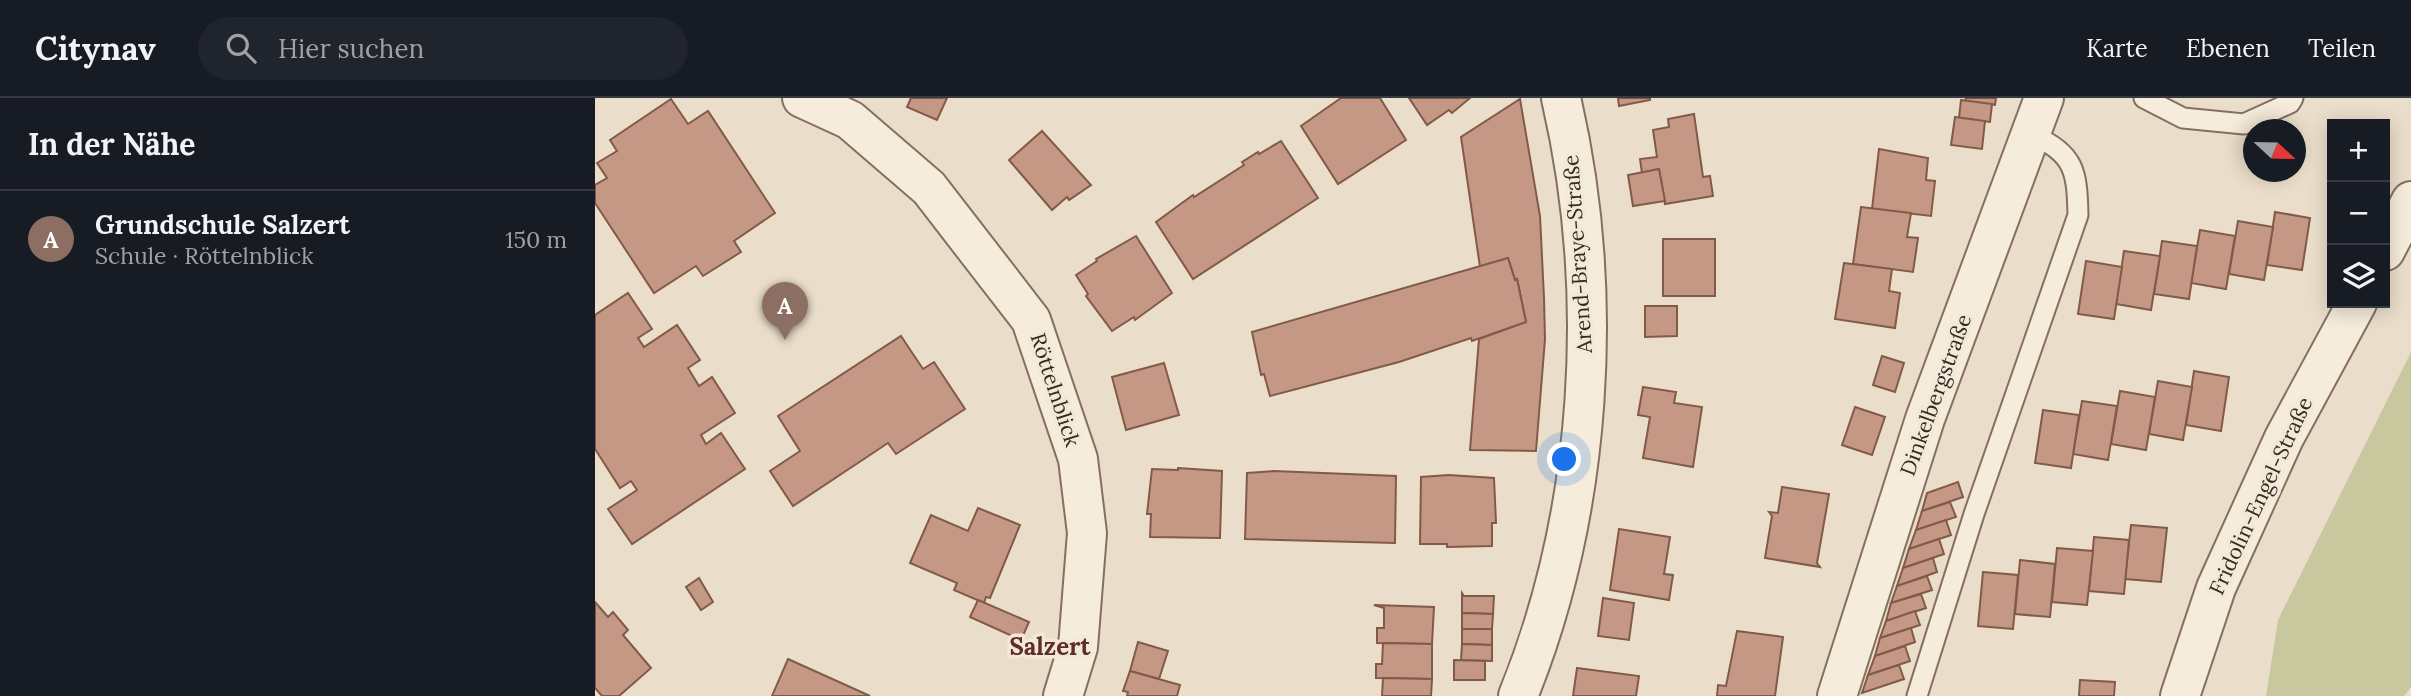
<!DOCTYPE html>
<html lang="de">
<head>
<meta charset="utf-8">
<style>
	:root { --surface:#171b24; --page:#20242c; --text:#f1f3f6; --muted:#9ea1a6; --line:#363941; --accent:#c49ea4 }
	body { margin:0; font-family:Lora,serif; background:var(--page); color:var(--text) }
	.controls { position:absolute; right:21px; top:21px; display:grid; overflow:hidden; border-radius:0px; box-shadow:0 4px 18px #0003 }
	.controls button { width:63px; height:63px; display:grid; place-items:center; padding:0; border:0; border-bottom:2px solid var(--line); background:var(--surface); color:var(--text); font:35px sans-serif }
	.compass { position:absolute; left:1648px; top:21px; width:63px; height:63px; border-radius:50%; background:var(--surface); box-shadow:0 4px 18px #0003; rotate:112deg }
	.you { position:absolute; left:970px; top:362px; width:24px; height:24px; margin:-18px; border:5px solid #fff; border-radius:50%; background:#1a73e8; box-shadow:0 0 0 10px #1a73e833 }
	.badge { display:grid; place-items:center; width:46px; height:46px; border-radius:50%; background:var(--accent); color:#fff; font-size:23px; font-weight:700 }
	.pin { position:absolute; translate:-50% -58px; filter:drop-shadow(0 2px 4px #0008) }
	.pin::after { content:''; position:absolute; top:37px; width:24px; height:21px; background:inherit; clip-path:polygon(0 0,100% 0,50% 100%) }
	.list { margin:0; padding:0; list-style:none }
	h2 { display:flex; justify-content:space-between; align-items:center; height:91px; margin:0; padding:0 28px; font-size:30px }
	h2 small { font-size:23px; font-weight:400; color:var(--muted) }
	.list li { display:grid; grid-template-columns:46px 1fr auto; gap:21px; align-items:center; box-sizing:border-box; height:98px; padding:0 28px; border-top:2px solid var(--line) }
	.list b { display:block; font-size:26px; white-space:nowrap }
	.list p { margin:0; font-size:23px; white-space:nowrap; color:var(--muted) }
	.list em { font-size:23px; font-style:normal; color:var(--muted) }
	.icon { flex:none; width:38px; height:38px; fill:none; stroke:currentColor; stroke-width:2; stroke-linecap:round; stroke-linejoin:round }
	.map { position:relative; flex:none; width:1816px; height:598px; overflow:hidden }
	header { display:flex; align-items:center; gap:42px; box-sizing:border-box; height:98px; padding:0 35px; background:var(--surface); border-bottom:2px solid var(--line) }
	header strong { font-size:33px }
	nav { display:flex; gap:38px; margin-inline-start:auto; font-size:24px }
	.search { width:490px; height:63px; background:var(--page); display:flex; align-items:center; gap:18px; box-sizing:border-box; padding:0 24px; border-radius:38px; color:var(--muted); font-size:26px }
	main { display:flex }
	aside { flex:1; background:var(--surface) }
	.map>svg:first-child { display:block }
	.green { fill:#c7c89e }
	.building { fill:#c49884; stroke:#825a48; stroke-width:2 }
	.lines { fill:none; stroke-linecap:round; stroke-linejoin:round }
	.lane-casing { stroke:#857060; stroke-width:23 }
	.street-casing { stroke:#857060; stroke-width:42 }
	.lane { stroke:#f6ecdc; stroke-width:19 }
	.street { stroke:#f6ecdc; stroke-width:38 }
	.labels { text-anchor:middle; stroke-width:7; stroke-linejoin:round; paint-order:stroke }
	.street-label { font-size:21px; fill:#372a22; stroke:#f2e9d8 }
	.quarter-label { font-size:24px; font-weight:bold; fill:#5f2c26; stroke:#f2e9d8 }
</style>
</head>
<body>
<header>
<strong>Citynav</strong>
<div class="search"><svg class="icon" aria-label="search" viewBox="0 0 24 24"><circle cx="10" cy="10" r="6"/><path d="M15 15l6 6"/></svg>Hier suchen</div>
<nav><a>Karte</a><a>Ebenen</a><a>Teilen</a></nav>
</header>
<main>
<aside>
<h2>In der Nähe<small></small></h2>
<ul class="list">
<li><span class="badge" style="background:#8d6e63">A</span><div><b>Grundschule Salzert</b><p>Schule · Röttelnblick</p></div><em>150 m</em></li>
</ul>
</aside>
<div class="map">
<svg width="1816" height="598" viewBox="0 0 1816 598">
	<rect width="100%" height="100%" fill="#eadeca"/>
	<path class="green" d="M1816,254V589L1809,598H1671L1683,522Z"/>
	<g class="building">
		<path d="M316,0H352L342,22L312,9Z"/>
		<path d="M746,0H785L811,42L743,86L706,28Z"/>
		<path d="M814,0H875L857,15L854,12L832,27Z"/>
		<path d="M1023,0H1055V2L1024,8Z"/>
		<path d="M1371,0H1401L1400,7L1370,3Z"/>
		<path d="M76,1L93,26L113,13L180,115L139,143L146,154L108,178L101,168L59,195L0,105V87L12,80L2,65L22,53L15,42Z"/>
		<path d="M925,1L945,118L949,200L950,241L941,353L875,352L884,241L931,224L922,181L920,182L913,160L885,169L866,39Z"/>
		<path d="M1366,2L1397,6L1395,24L1364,20Z"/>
		<path d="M1099,16L1108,79L1115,78L1118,98L1070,106L1064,71L1047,75L1045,61L1062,59L1058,32L1074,29L1073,21Z"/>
		<path d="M1360,19L1390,23L1387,51L1356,47Z"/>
		<path d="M447,33L496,87L474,102L472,99L457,112L414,62Z"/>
		<path d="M686,43L723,100L598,181L561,124L598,97L599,99L649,67L647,64L663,54L664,56Z"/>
		<path d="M1284,51L1333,60L1331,82L1340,83L1336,118L1277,111Z"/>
		<path d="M1064,71L1070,103L1038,108L1033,77Z"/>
		<path d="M1266,109L1316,115L1312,139L1323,140L1318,174L1258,166Z"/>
		<path d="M1680,114L1715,120L1707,172L1672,167Z"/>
		<path d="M1643,123L1678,129L1669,182L1634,176Z"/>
		<path d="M1605,132L1640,138L1631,191L1596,185Z"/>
		<path d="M541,138L577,195L540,222L539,219L517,233L491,198L493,196L481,177L502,163L501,161Z"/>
		<rect x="1068" y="141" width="52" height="57"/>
		<path d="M1567,143L1602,148L1594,201L1559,196Z"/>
		<path d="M1529,153L1565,158L1556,212L1521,206Z"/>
		<path d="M913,160L920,182L922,181L931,224L877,243L876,240L804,264L675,298L669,276L666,277L657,234Z"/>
		<path d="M1491,163L1527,169L1519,221L1483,216Z"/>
		<path d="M1249,165L1297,171L1294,193L1305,195L1300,230L1240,221Z"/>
		<path d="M33,195L57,231L43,240L49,249L82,227L105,262L93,270L104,288L117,279L140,315L106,337L111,346L126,335L150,371L37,446L13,411L42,392L36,383L25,390L0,351V217Z"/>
		<path d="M1050,208H1082V238L1050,239Z"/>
		<path d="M306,238L328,271L339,264L370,311L301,356L293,345L198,408L175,373L205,353L183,318Z"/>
		<path d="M1287,258L1309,265L1300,294L1278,287Z"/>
		<path d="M569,265L584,317L531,332L517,279Z"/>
		<path d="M1599,273L1634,279L1626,333L1591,327Z"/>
		<path d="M1563,283L1597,289L1588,342L1554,336Z"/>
		<path d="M1048,289L1081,294L1079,305L1107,309L1098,369L1048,360L1055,319L1043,317Z"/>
		<path d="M1525,293L1560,299L1551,352L1516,346Z"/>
		<path d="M1487,303L1522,308L1513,362L1478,356Z"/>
		<path d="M1260,309L1290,319L1277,357L1247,347Z"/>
		<path d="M1448,312L1484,317L1476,370L1440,365Z"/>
		<path d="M583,370L627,373L625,440L555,439L556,416H552L557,371L583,372Z"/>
		<path d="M679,373L801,378L800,445L650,441L652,375Z"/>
		<path d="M854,377L899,380L901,425H897V448L852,449V446H825L826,379Z"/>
		<path d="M1363,384L1368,399L1327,413L1332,395Z"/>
		<path d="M1187,389L1234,396L1222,465L1225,469L1170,460L1177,418L1174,414L1183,415Z"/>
		<path d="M1355,404L1361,419L1321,432L1327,413Z"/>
		<path d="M383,410L425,427L395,500L391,499L389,505L359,492L362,485L315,465L336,417L373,433Z"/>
		<path d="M1351,422L1356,437L1314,451L1321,432Z"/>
		<path d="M1536,427L1572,430L1566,484L1530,481Z"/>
		<path d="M1024,431L1075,439L1069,476L1078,477L1074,502L1015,492Z"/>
		<path d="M1499,439L1534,442L1529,496L1494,493Z"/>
		<path d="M1344,441L1349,456L1308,470L1314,451Z"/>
		<path d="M1462,450L1498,453L1492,507L1457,504Z"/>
		<path d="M1338,460L1342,474L1302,488L1308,470Z"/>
		<path d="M1425,462L1460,466L1455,519L1420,516Z"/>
		<path d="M1388,474L1423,477L1418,531L1383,528Z"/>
		<path d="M1332,478L1337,492L1296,505L1302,488Z"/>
		<path d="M104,480L118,504L106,512L91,489Z"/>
		<path d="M867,495L869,498H899L898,516L867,515Z"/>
		<path d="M1326,496L1331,510L1291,523L1296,505Z"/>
		<path d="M1008,500L1039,505L1034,542L1003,538Z"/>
		<path d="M383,502L434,524L426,542L375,519Z"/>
		<path d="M0,504L13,519L18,514L33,532L28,537L56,570L24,598H7L0,590Z"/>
		<path d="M779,507L839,509L837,546L782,545V530H789V510Z"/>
		<path d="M1320,513L1325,527L1285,540L1291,523Z"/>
		<path d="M867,515L898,516L897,531H867Z"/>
		<path d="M1316,530L1320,544L1280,558L1285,540Z"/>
		<path d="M867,531H897V547L867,546Z"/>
		<path d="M1142,533L1188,539L1180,598H1122L1123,587L1131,588Z"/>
		<path d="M543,544L573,553L564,581L535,573Z"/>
		<path d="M788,545L837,546V581L781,580V566H787Z"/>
		<path d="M867,546L897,547V563L866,562Z"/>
		<path d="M1310,548L1315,563L1273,577L1280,558Z"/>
		<path d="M193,561L275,598H177Z"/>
		<path d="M859,562L890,563V582H859Z"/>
		<path d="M1304,567L1309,581L1267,595L1273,577Z"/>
		<path d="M982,570L1044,578L1041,598H978Z"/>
		<path d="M535,573L585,587L582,598H532L533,594L528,593Z"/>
		<path d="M788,580L837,581L836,598H787Z"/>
		<path d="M1485,582L1520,584L1519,598H1484Z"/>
	</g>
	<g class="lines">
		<defs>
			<g id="lane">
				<path d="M1549,0L1588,20L1649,26L1695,5L1698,0"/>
				<path d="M1322,598L1379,416L1483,117C1482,74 1480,55 1437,37"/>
			</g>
			<g id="street">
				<path d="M207,0L255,22L334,90L436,222L483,361L492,435L483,549L468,598"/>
				<path d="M1790,153L1816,103"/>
				<path d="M923,598C998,413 1011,194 966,0"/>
				<path d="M1242,598L1330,321L1449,0"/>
				<path d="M1585,598L1621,490L1689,340L1762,205"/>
			</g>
		</defs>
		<use href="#lane" class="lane-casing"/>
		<use href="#street" class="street-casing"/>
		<use href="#lane" class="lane"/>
		<use href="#street" class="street"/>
	</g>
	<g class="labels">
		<g class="street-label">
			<text transform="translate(983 156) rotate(-94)" y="7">Arend-Braye-Straße</text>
			<text transform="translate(460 292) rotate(72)" y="7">Röttelnblick</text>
			<text transform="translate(1341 297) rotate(-70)" y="7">Dinkelbergstraße</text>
			<text transform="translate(1666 398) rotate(-65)" y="7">Fridolin-Engel-Straße</text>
		</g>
		<g class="quarter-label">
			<text x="455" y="557">Salzert</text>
		</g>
	</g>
</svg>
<div class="controls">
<button>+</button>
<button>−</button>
<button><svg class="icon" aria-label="layers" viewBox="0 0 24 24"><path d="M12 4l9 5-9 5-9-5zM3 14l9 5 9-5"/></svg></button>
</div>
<svg class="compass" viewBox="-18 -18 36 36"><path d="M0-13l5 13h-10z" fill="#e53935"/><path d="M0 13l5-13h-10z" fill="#9ea1a6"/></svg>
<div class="you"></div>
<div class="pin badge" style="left:190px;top:242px;background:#8d6e63">A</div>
</div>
</main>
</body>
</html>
